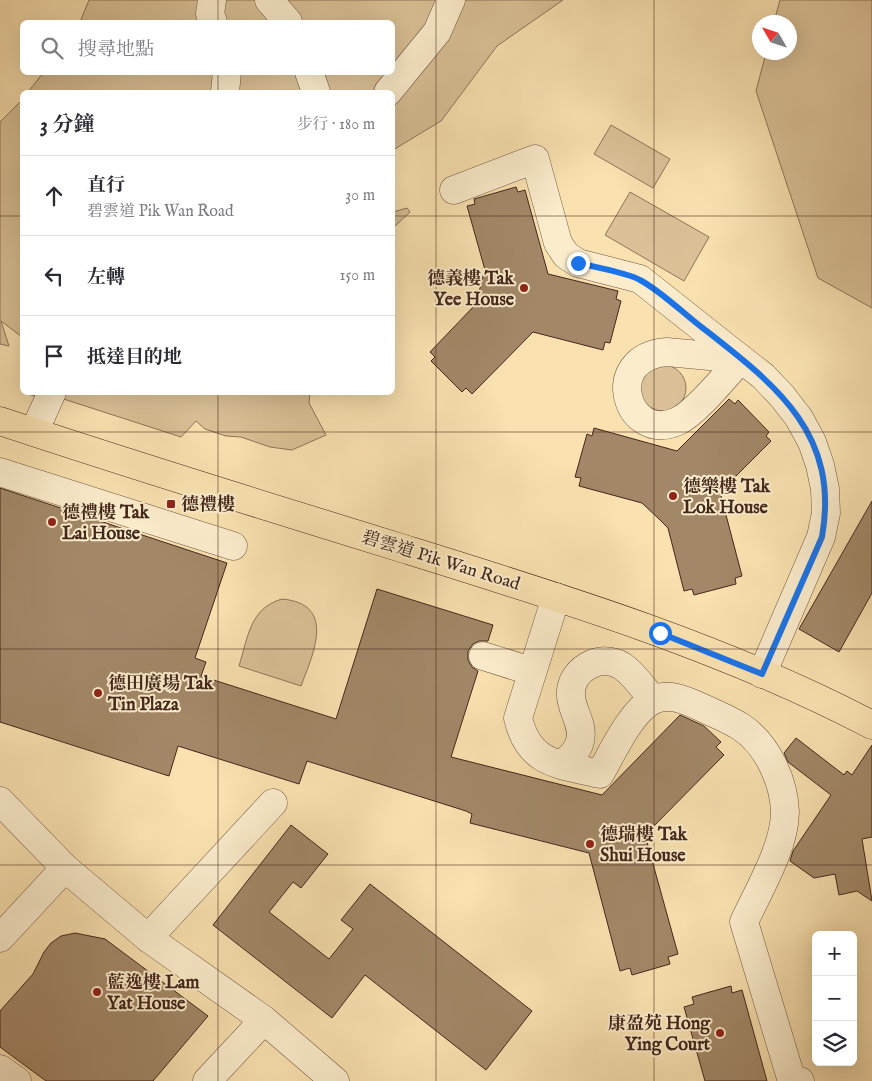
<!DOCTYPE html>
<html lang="zh-TW">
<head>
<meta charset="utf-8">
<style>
	:root { --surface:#fff; --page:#f2f2f3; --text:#2b2b33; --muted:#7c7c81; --line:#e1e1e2 }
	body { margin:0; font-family:"IM FELL English","Noto Serif TC",serif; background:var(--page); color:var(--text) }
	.controls { position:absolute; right:15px; bottom:15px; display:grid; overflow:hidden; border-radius:8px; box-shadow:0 5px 20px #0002 }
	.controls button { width:45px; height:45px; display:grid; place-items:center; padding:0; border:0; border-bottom:1px solid var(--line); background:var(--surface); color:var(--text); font:25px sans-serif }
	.compass { position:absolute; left:752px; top:15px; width:45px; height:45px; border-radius:50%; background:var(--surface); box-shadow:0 5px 20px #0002; rotate:309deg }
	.stop { position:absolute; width:15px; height:15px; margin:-11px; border:4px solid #1a73e8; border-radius:50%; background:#fff }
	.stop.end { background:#1a73e8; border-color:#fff; box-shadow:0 1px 5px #0008 }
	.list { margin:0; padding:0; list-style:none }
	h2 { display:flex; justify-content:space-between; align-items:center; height:65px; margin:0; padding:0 20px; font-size:21px }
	h2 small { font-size:16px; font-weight:400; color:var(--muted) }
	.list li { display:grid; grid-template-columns:32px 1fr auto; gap:15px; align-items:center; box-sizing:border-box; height:80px; padding:0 20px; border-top:1px solid var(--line) }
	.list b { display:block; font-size:19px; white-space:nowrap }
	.list p { margin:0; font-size:16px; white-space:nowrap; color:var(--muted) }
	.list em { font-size:16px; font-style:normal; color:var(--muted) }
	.icon { flex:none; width:28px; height:28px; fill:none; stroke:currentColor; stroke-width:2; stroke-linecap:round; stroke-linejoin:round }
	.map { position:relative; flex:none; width:872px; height:1081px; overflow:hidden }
	.search { position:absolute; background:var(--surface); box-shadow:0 5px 20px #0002; left:20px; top:20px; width:375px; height:55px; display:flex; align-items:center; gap:12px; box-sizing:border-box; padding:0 18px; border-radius:8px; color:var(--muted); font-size:19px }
	.panel { position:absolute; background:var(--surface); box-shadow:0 5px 20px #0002; left:20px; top:90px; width:375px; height:305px; border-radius:8px }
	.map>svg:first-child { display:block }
	.green { fill:#dac197; stroke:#8e7459 }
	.building { fill:#a28868; stroke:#43271b }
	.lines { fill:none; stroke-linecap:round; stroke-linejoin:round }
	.minor-casing { stroke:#705640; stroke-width:29 }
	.major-casing { stroke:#43271b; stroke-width:29 }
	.minor { stroke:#fbeccc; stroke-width:28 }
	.major { stroke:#f9e1b0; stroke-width:28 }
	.route { stroke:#1a73e8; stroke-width:6 }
	.grid { fill:none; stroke:#43271b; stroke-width:1; stroke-opacity:0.55 }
	.poi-dot { fill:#8f2418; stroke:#fbeccc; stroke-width:2 }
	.labels { text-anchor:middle; stroke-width:4; stroke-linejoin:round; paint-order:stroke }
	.poi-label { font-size:18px; font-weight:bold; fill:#43271b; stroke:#fbeccc; text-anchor:start }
	.street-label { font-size:18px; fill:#43271b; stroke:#fbeccc }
</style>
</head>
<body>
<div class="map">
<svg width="872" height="1081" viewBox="0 0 872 1081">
	<rect width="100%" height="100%" fill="#f9e1b0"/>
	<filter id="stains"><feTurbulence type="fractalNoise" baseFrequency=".004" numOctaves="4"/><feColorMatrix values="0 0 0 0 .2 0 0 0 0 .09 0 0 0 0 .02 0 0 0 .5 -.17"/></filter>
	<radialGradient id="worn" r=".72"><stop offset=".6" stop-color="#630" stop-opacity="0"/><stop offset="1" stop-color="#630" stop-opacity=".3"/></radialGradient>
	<g class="green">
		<path d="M89,0H563L497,46L441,121L393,150L392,92H28L43,73L392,72V22H80Z"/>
		<path d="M780,0H872V308L818,278L756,91L766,53L790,52V22H774Z"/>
		<path d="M22,100V337L1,321L9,346L0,344V122Z"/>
		<path d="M611,125L670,159L653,188L594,154Z"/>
		<path d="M630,192L709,237L684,281L605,235Z"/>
		<path d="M407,208L410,212L393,228V212Z"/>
		<circle cx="663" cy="388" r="23"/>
		<path d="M26,393H310L309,403L326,435L292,450L270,447L241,437L226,436L205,429L196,421L181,437L45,393L42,399Z"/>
		<path d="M282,599C337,604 313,654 301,686L239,666C248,637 250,608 282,599Z"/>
	</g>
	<g class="building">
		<path d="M516,187L518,192L525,190L548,274L618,291L616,299L621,301L610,343L605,342L603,350L533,332L472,394L466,388L462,392L431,361L435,357L430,352L476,304L483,276L485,270L467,206L475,204L474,199Z"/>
		<path d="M729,399L735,404L738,400L769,432L766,436L771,441L720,492L742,576L735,578L736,584L694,595L692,589L684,591L668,528L659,519L642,503L579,486L581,478L575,477L587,434L592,436L594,428L677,451Z"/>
		<path d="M0,488L227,563L195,658L206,662L201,676L336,719L377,589L493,625L488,641H479L473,644L468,651V660L472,667L478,671L451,757L602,795L680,715L704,726L721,742L716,747L724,755L645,835L678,954L668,957L670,964L632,975L630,968L620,971L589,853L470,823L472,814L466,811L307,761L299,784L178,746L169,776L0,722Z"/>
		<path d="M872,501V593L839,652L799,629Z"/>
		<path d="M796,738L844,775L847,771L852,775L872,745V837L862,839L872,901L857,891L839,895L835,874L814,878L790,861L793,851L831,795L788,762L784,753Z"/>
		<path d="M291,825L328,854L301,888L293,882L269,912L329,959L353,929L341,920L370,884L532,1011L486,1070L365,975L332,1018L213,925Z"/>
		<path d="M75,933L105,939L208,1016L153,1081H46L0,1047V1011L33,974L44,952L51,943L61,936Z"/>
		<path d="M731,986L732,993L742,990L767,1081H705L684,1007L694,1004L692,997Z"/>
	</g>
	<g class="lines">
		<defs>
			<g id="minor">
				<path d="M212,0L210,14L213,22"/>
				<path d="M269,0L288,22"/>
				<path d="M309,72L316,92"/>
				<path d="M225,92L227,72"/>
				<path d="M388,92L437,32L451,0"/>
				<path d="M454,190L535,159L558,243L566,255L578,263L640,279L741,359L763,376L782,396L799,418L812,442L820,465L825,489L826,513L821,537L762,674"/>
				<path d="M667,352L741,359C726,375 697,412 678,421C627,445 600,357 667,352Z"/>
				<path d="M34,432L52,392"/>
				<path d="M0,472L233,546"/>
				<path d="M556,597L518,718C529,765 559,764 600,774C612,753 631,711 653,700C670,692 687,701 703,708C715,714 729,719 741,727C767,744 784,781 785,812C785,847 758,891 744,922L791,1078L800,1081"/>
				<path d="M483,656L531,671"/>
				<path d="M562,764C570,758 578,751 580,741C584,724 572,712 571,696C569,671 599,652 622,666C634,674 644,689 653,700"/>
				<path d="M0,801L65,868L148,938L264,1020L335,1081"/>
				<path d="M0,938L65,868"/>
				<path d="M148,938L273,803"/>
				<path d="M0,1069L17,1081"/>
				<path d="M207,1081L264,1020"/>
			</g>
			<path id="major" d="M0,421C132,465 265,506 398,547C559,597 723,647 872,725"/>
		</defs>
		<use href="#minor" class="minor-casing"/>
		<use href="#major" class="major-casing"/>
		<use href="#minor" class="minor"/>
		<use href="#major" class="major"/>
	</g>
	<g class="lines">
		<path class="route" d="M578,263C594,267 626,272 640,280C661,291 685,315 704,329C777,386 840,434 822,537L762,674L660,633"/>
	</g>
	<path class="grid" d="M218,0V22M436,0V1081M654,0V1081M218,72V92M0,216H22M392,216H872M218,392V1081M0,432H872M0,649H872M0,865H872"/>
	<g class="poi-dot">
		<circle cx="524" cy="288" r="5"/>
		<circle cx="673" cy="496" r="5"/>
		<rect x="166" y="499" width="10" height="10" rx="2.5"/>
		<circle cx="52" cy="522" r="5"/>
		<circle cx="98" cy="693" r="5"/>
		<circle cx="590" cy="844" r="5"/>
		<circle cx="97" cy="992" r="5"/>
		<circle cx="720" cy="1033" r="5"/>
	</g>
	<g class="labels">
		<g class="poi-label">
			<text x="514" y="284" text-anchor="end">德義樓 Tak<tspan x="514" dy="21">Yee House</tspan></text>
			<text x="683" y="492">德樂樓 Tak<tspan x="683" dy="21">Lok House</tspan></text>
			<text x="181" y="510">德禮樓</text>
			<text x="62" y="518">德禮樓 Tak<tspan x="62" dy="21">Lai House</tspan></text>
			<text x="108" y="689">德田廣場 Tak<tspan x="108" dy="21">Tin Plaza</tspan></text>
			<text x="600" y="840">德瑞樓 Tak<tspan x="600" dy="21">Shui House</tspan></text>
			<text x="107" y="988">藍逸樓 Lam<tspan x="107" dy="21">Yat House</tspan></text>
			<text x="710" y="1029" text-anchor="end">康盈苑 Hong<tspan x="710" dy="21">Ying Court</tspan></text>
		</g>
		<g class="street-label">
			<text transform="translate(441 560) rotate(17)" y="6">碧雲道 Pik Wan Road</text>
		</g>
	</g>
	<rect width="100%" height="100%" filter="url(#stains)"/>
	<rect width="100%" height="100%" fill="url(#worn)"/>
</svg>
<div class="controls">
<button>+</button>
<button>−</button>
<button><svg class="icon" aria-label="layers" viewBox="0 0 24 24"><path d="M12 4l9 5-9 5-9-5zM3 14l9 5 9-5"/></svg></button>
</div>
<svg class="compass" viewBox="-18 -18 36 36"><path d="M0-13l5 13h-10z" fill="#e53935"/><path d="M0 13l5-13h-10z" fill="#7c7c81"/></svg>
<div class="stop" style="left:660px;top:633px"></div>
<div class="stop end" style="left:578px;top:263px"></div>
<div class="search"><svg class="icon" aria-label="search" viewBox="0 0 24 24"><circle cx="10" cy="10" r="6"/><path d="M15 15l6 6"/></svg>搜尋地點</div>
<section class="panel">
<h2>3 分鐘<small>步行 · 180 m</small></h2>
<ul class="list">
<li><svg class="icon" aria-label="ahead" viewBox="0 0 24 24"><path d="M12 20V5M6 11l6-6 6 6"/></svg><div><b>直行</b><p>碧雲道 Pik Wan Road</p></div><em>30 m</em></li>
<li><svg class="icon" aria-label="left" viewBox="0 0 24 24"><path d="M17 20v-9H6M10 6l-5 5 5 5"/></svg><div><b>左轉</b></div><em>150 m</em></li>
<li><svg class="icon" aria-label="arrive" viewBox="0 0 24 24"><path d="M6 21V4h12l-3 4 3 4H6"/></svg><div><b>抵達目的地</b></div></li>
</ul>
</section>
</div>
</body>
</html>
